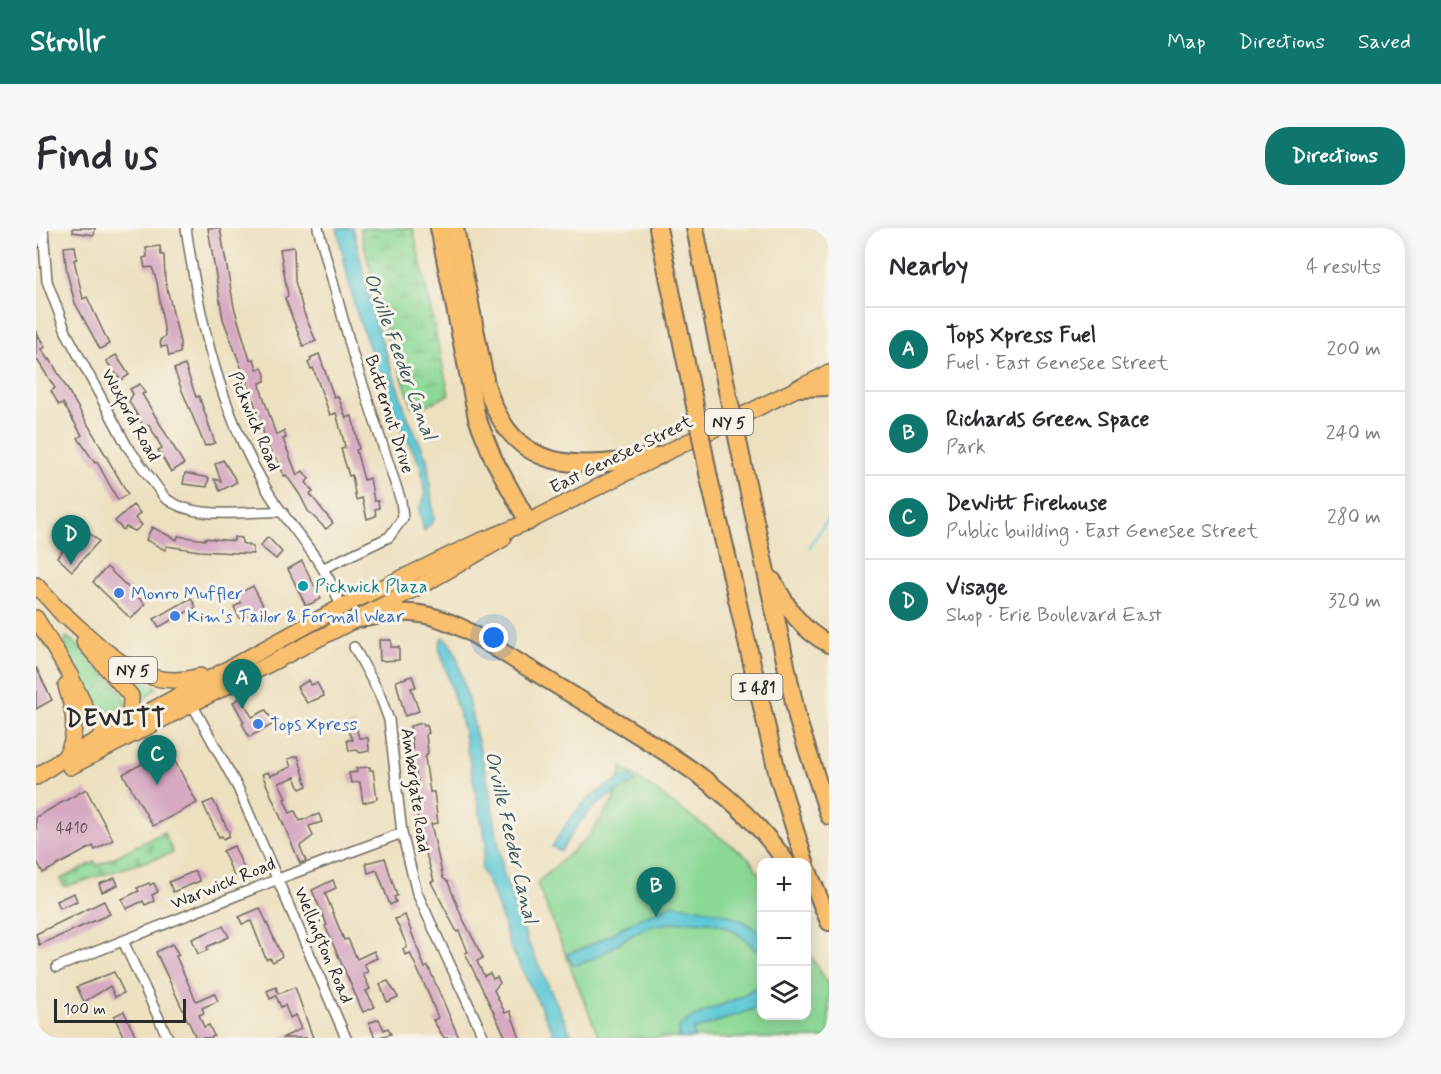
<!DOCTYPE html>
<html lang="en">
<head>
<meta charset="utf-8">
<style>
	:root { --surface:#fff; --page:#f7f7f7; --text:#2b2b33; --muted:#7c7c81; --line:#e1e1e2; --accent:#0f766e }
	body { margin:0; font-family:Mynerve,sans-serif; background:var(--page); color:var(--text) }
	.controls { position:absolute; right:18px; bottom:18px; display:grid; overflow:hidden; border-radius:12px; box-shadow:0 3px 15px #0003 }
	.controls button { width:54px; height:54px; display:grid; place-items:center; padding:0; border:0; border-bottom:2px solid var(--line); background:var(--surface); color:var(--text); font:30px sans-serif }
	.scale { position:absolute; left:18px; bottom:15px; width:132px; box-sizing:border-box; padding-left:6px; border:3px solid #2b2b2b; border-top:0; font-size:16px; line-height:21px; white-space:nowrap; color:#2b2b2b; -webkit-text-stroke:4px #f7f3e8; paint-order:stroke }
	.you { position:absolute; left:458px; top:410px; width:21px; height:21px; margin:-15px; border:4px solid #fff; border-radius:50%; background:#1a73e8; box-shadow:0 0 0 9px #1a73e833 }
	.badge { display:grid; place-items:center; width:39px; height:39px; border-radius:50%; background:var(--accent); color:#fff; font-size:20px; font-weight:700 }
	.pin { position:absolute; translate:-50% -50px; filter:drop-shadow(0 2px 3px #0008) }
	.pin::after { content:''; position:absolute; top:32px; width:21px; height:18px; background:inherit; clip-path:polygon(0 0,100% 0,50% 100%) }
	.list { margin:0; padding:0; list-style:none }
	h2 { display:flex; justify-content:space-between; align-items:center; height:78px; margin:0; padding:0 24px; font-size:26px }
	h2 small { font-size:20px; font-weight:400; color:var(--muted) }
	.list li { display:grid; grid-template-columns:39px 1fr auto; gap:18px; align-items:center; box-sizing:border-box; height:84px; padding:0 24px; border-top:2px solid var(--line) }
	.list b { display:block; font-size:22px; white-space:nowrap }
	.list p { margin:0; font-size:20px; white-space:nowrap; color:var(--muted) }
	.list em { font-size:20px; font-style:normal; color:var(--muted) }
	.icon { flex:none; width:33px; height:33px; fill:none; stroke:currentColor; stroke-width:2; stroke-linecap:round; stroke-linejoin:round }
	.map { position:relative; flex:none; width:793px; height:810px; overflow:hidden; border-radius:24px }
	header { display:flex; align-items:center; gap:36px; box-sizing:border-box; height:84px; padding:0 30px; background:var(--accent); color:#fff }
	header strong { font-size:28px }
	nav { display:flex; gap:33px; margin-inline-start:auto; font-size:21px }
	.intro { display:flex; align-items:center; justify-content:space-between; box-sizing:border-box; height:144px; padding:0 36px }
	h1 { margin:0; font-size:42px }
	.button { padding:15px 27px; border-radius:24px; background:var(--accent); color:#fff; font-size:21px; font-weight:700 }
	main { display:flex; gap:36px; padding:0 36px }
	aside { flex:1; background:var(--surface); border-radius:24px; box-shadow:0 3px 15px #0003 }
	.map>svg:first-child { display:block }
	.grass { fill:url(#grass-dots); stroke:#5c8261; stroke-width:1.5 }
	.wetland { fill:url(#wetland-marsh); stroke:#5c8261; stroke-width:1.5 }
	.cemetery { fill:url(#cemetery-stones); stroke:#5c8261; stroke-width:1.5 }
	.park { fill:#8cd997; stroke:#5c8261; stroke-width:1.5 }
	.water { fill:#5ec9d7; stroke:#447a81; stroke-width:1.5 }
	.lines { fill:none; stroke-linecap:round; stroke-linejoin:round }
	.stream { stroke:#5ec9d7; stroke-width:3 }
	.building { fill:#d6a9c1 }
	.minor-casing { stroke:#6f6a5f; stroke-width:12 }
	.primary-casing { stroke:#6f6a5f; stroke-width:18 }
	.trunk-casing { stroke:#6f6a5f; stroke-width:18 }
	.motorway-casing { stroke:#6f6a5f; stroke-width:20 }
	.minor { stroke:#fff; stroke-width:9 }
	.primary { stroke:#f9bf6d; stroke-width:15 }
	.trunk { stroke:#f9bf6d; stroke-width:15 }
	.motorway { stroke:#f9bf6d; stroke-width:16 }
	.motorway-bridge-casing { stroke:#6f6a5f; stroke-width:20; stroke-linecap:butt }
	.motorway-bridge { stroke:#f9bf6d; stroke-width:16 }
	.culture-dot { fill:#0f9aa8; stroke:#f7f3e8; stroke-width:2 }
	.shop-dot { fill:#3f7fe0; stroke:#f7f3e8; stroke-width:2 }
	.labels { text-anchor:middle; stroke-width:6; stroke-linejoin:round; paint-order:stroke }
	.number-label { font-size:15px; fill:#564a50 }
	.shield { fill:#f7f3e8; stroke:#686764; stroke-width:1.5 }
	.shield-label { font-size:16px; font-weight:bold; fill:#2b2b2b }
	.street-label { font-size:18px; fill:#2b2b2b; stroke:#f7f3e8 }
	.culture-label { font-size:18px; fill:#0d838f; stroke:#f7f3e8; text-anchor:start }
	.shop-label { font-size:18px; fill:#366cbe; stroke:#f7f3e8; text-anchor:start }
	.water-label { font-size:20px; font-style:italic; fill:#3a5a5f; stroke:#f7f3e8 }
	.district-label { font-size:24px; font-weight:bold; letter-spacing:1.5px; fill:#2b2b2b; stroke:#f7f3e8 }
</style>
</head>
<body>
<header>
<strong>Strollr</strong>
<nav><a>Map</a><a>Directions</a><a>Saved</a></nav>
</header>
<div class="intro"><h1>Find us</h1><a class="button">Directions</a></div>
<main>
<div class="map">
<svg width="793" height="810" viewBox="0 0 793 810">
	<defs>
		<pattern id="grass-dots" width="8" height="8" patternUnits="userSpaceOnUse" patternTransform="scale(1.5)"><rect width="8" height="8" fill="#8cd997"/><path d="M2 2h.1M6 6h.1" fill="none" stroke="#79ba82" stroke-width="1.8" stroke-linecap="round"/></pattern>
		<pattern id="wetland-marsh" width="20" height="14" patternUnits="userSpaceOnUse" patternTransform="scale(1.5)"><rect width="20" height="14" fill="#8cd997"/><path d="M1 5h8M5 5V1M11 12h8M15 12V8" fill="none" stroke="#79ba82"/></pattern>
		<pattern id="cemetery-stones" width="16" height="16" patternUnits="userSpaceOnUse" patternTransform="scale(1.5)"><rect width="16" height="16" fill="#8cd997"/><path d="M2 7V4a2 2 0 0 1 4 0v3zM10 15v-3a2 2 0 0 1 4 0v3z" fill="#79ba82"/></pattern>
	</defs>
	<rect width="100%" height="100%" fill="#f7f3e8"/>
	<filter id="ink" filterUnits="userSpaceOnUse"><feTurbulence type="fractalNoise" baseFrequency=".0167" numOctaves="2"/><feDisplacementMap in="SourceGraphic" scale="12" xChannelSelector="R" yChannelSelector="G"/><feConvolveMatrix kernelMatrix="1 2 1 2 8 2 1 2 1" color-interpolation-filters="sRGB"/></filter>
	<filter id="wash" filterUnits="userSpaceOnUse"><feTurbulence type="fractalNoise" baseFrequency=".008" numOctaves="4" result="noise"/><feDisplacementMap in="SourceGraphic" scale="24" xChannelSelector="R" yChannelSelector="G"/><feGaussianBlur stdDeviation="1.35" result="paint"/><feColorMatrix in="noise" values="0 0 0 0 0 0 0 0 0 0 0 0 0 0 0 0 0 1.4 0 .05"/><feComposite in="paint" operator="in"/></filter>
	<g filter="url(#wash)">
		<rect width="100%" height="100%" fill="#ede0bf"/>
		<g class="grass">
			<path d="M30,409L37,413L86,464L91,477L63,489L29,419Z"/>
			<path d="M84,442L121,459L105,474L81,445Z"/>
		</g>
		<path class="wetland" d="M324,0H377L413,167L384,180H377L349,102Z"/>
		<path class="cemetery" d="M128,604L137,625L28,659L24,651L59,634L61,638Z"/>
		<path class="park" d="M586,539L713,630L725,649L726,788H770L771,722L793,759V810H563L501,655L553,608L578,572Z"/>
		<g class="water">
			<path d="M301,0H317L341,99L371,187L391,231L398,292L388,303L383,282L389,268L385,238L356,183L318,77Z"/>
			<path d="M406,409L415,416L421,429L431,468L453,560L468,647L491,712L537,810H520L474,718L459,670L445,640L450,616L427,500L403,419Z"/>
			<path d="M595,547L599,554C560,573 546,586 525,623L516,619C539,580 552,564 595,547Z"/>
			<path d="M637,676C665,681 704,684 725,706V729C699,696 676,689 635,695C626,697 616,697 608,701C583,712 565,732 538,737L530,726C557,719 578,703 602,691C614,685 625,682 637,676Z"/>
			<path d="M725,754V775L718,781L657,802L658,810H643V799C666,778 703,777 725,754Z"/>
		</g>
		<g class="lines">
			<path class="stream" d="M774,319L793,289"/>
		</g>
		<g id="blocks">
			<g class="building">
				<path d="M37,0H59L58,7L37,4Z"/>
				<path d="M172,0H184L198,79L214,132L218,131L221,141L226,140L229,146V153L224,155L225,162L240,207L248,203L250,210L247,211L261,247L267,243L273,251L270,254L277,264L274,266L297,295L290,301L272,283L264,267L250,247L248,248L241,230L239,231L232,219L217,171L187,91Z"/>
				<path d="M39,18L41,31L38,32L47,71L51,69L73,116L64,121L39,75L31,45L28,19Z"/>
				<path d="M124,18L125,27H128L129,52L144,114V125L133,128L131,118L125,119L124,112L129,108L121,54L116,39L109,40L107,30L111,29L110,20Z"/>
				<path d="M258,19L259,53L268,85L280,113L267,118L249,70L252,68L244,21Z"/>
				<path d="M0,104L9,119L5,121L12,132L14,131L92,266L82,272L61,234L59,235L42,210L46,207L27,175L23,177L15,163L19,160L0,130Z"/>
				<path d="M283,126L298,169L302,168L310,190L316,188L323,221L320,222L328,252L334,250L338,273H342L343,280L339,281L340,288L331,291L326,270L320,272L316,247L313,248L305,221L309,220L308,214L300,185L294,187L277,140L275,141L272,135L275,133L274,130Z"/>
				<path d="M80,127L93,147L85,152L70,133Z"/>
				<path d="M149,137L160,169L163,168L179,215L169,218L145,160L138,141Z"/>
				<path d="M104,156L109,165L106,166L148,236L135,244L122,222L126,220L113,197L108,199L93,173L97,166L94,161Z"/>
				<path d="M187,232L201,254L184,263L178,251L185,253L179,236Z"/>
				<path d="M149,245L173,250L171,259L147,256Z"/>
				<path d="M97,277L104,285L99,290L106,297L99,303L90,299L87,302L79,293Z"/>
				<path d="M116,299L141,312L142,308L169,312V310L198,313V309L206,310V315L217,319V326L163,323L131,318L129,322L110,312Z"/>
				<path d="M47,300L63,313L36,343L21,329Z"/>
				<path d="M232,309L246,324L240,331L224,318Z"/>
				<path d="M266,333L285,371L270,378L252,341Z"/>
				<path d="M71,339L109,376L95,391L57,354Z"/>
				<path d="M217,358L231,385L215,393L212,387L204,391L198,379L205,375L200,367Z"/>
				<path d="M155,370L160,379L123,399L118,391Z"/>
				<path d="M343,412H355V419H363V432L344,433Z"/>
				<path d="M0,439L16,472L0,481Z"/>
				<path d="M376,448L380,459L375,460L383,483L369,488L360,453Z"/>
				<path d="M273,452L275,457L281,455L288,468L271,475L261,459Z"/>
				<path d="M205,469L216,489L230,482L238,496L213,509L206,495L208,494L197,474Z"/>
				<path d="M319,495L323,510H332L333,523L324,525L321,522L313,523L311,512H317L310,499Z"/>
				<path d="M387,495L388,498L391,497L393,505L390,506L392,525L389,530L394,564H398L402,595L395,596L407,650L412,654L425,687L447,730L441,733L448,748L454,745L457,751L461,749L464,755L458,762L469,785L474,783L484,810H470L429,725L432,724L423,703L421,704L395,654L398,653L382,598V555L375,523H377L374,498Z"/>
				<path d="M131,518L161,575L117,598L87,546L117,530L115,526Z"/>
				<path d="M262,528L271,558L264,561L259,549L243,555L250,570L248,571L254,585L259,583L264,593L283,586L286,594L273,598L277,608L264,618L270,633L264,635L226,546L232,544L234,548L255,539L252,531Z"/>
				<path d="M334,539V542H337L341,571L327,575L324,554L315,555L313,545L321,544L320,540Z"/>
				<path d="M50,561L77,612L59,622L57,618L7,645L0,631V589Z"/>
				<path d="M177,572L193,604V608L187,611L186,608L183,609L167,576Z"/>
				<path d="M198,618L209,643L198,648L187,623Z"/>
				<path d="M349,630L361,668L358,669L360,674L354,677L341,642L332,645L330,635Z"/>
				<path d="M159,643L164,653L137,664L133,654Z"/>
				<path d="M79,650L82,657L66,664L63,656Z"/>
				<path d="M297,652L300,660L289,665L308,712L312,711L321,731L338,723L341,730L328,736L332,744L327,746L334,761L330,763L339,779L327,784L289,698L291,697L276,662Z"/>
				<path d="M113,655L114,657L118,655L122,664L116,667L118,673L109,677L107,673L90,681L86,671L103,663L101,660Z"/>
				<path d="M38,665L41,673L23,680L20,673Z"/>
				<path d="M68,673L74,686L3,717L0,706Z"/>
				<path d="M224,680L246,728L237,734L234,730L230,731L215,693L206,696L203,689Z"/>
				<path d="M369,687L389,740L392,738L423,810H408L397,792L402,790L393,767L374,725L369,727L367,721L371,719L370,715L359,691Z"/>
				<path d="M187,698L193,709L171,719L172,722L162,726L156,711Z"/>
				<path d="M136,716L143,727L140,728L160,773L178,765L182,773L166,780L168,785L163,787L168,799L173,797L178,808L174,810H160L120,724Z"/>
				<path d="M78,744L88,765L79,769L74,758L48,774L41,759Z"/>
				<path d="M352,753L362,769L351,774L344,756Z"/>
				<path d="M240,759L242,766L259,759L277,810H246L265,801L259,787L254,790L249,777L245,779L240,768L234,771L231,763Z"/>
				<path d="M88,783L94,797L101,810H88L78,788Z"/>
				<path d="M343,791L348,802L352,800L355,806L339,810L333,795Z"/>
			</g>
		</g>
	</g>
	<g filter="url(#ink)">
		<use href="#blocks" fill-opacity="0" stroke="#6f6a5f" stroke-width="1.5"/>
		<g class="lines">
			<defs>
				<g id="minor">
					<path d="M7,0L11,53L30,104L91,218L129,270C161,294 210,282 247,284"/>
					<path d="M150,0C163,90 183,180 230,260C254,302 290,332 305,379"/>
					<path d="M282,0L317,127L365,273L367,290L353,309L288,340"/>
					<path d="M318,419L343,465L353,492L366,605L381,665L448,810"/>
					<path d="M156,476L202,560L310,810"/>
					<path d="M87,713L132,810"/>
					<path d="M21,739L242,651L366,605"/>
				</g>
				<g id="primary">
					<path d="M0,357L28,388"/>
					<path d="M22,381C65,417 103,467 164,448"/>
					<path d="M0,390L34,447L52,485L76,512"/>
					<path d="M48,414L95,468L94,494L97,501"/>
					<path d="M29,529C43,506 38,483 30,458"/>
					<path d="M34,539L392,354L467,311"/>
					<path d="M0,549L28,530L305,379L439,315L492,294L618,231"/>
				</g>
				<path id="trunk" d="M623,228L793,145"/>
				<g id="motorway">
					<path d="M403,0L441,190L457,230L492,294"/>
					<path d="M419,0L450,156C477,250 544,240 623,228"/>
					<path d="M622,0L658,173"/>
					<path d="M659,0L691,162"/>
					<path d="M763,160L793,159"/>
					<path d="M706,232L762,493L793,588"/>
					<path d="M673,250L742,548L769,634"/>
					<path d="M737,353C752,381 765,402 793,416"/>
					<path d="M318,392C365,383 384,379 428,401C475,429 521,458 568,486C638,529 702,565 750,634"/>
					<path d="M770,638L793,694"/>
				</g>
			</defs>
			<use href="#minor" class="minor-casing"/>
			<use href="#primary" class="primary-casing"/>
			<use href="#trunk" class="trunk-casing"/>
			<use href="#motorway" class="motorway-casing"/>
			<use href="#minor" class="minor"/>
			<use href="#primary" class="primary"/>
			<use href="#trunk" class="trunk"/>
			<use href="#motorway" class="motorway"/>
			<defs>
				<g id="motorway-bridge">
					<path d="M691,162L706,232"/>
					<path d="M658,173L673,250"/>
				</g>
			</defs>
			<use href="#motorway-bridge" class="motorway-bridge-casing"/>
			<use href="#motorway-bridge" class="motorway-bridge"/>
		</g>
	</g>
	<circle class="culture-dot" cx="267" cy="358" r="6"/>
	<g class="shop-dot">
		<circle cx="83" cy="365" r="6"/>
		<circle cx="139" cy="388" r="6"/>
		<circle cx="222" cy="496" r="6"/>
	</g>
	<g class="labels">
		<g class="number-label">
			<text x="36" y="605">4410</text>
		</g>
		<g class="shield">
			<rect x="669" y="181" width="48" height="26" rx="4.5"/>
			<rect x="73" y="429" width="48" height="26" rx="4.5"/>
			<rect x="695.5" y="446" width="51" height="26" rx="4.5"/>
		</g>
		<g class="shield-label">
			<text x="693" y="200">NY 5</text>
			<text x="97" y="448">NY 5</text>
			<text x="721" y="465">I 481</text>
		</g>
		<g class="street-label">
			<text transform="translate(354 186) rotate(72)" y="6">Butternut Drive</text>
			<text transform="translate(95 187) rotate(61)" y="6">Wexford Road</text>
			<text transform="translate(219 193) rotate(67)" y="6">Pickwick Road</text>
			<text transform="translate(585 226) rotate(-26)" y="6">East Genesee Street</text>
			<text transform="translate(380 562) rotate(82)" y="6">Ambergate Road</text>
			<text transform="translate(187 655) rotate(-22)" y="6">Warwick Road</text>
			<text transform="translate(288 717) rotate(67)" y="6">Wellington Road</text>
		</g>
		<g class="culture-label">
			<text x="279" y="364">Pickwick Plaza</text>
		</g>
		<g class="shop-label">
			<text x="95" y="371">Monro Muffler</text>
			<text x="151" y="394">Kim's Tailor &amp; Formal Wear</text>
			<text x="234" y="502">Tops Xpress</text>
		</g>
		<g class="water-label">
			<text transform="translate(365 128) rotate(70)" y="7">Orville Feeder Canal</text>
			<text transform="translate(476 609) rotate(77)" y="7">Orville Feeder Canal</text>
		</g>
		<g class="district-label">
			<text x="80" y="498">DEWITT</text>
		</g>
	</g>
</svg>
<div class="controls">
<button>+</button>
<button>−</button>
<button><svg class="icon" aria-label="layers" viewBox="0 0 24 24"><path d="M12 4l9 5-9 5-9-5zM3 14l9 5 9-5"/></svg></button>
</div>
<div class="scale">100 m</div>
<div class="you"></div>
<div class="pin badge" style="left:206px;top:481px">A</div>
<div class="pin badge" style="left:620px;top:689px">B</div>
<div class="pin badge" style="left:121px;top:557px">C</div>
<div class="pin badge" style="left:35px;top:337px">D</div>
</div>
<aside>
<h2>Nearby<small>4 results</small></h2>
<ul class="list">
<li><span class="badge">A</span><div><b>Tops Xpress Fuel</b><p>Fuel · East Genesee Street</p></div><em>200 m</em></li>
<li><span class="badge">B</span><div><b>Richards Green Space</b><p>Park</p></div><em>240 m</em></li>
<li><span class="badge">C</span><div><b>DeWitt Firehouse</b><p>Public building · East Genesee Street</p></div><em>280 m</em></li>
<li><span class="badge">D</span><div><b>Visage</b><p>Shop · Erie Boulevard East</p></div><em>320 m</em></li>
</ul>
</aside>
</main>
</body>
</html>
